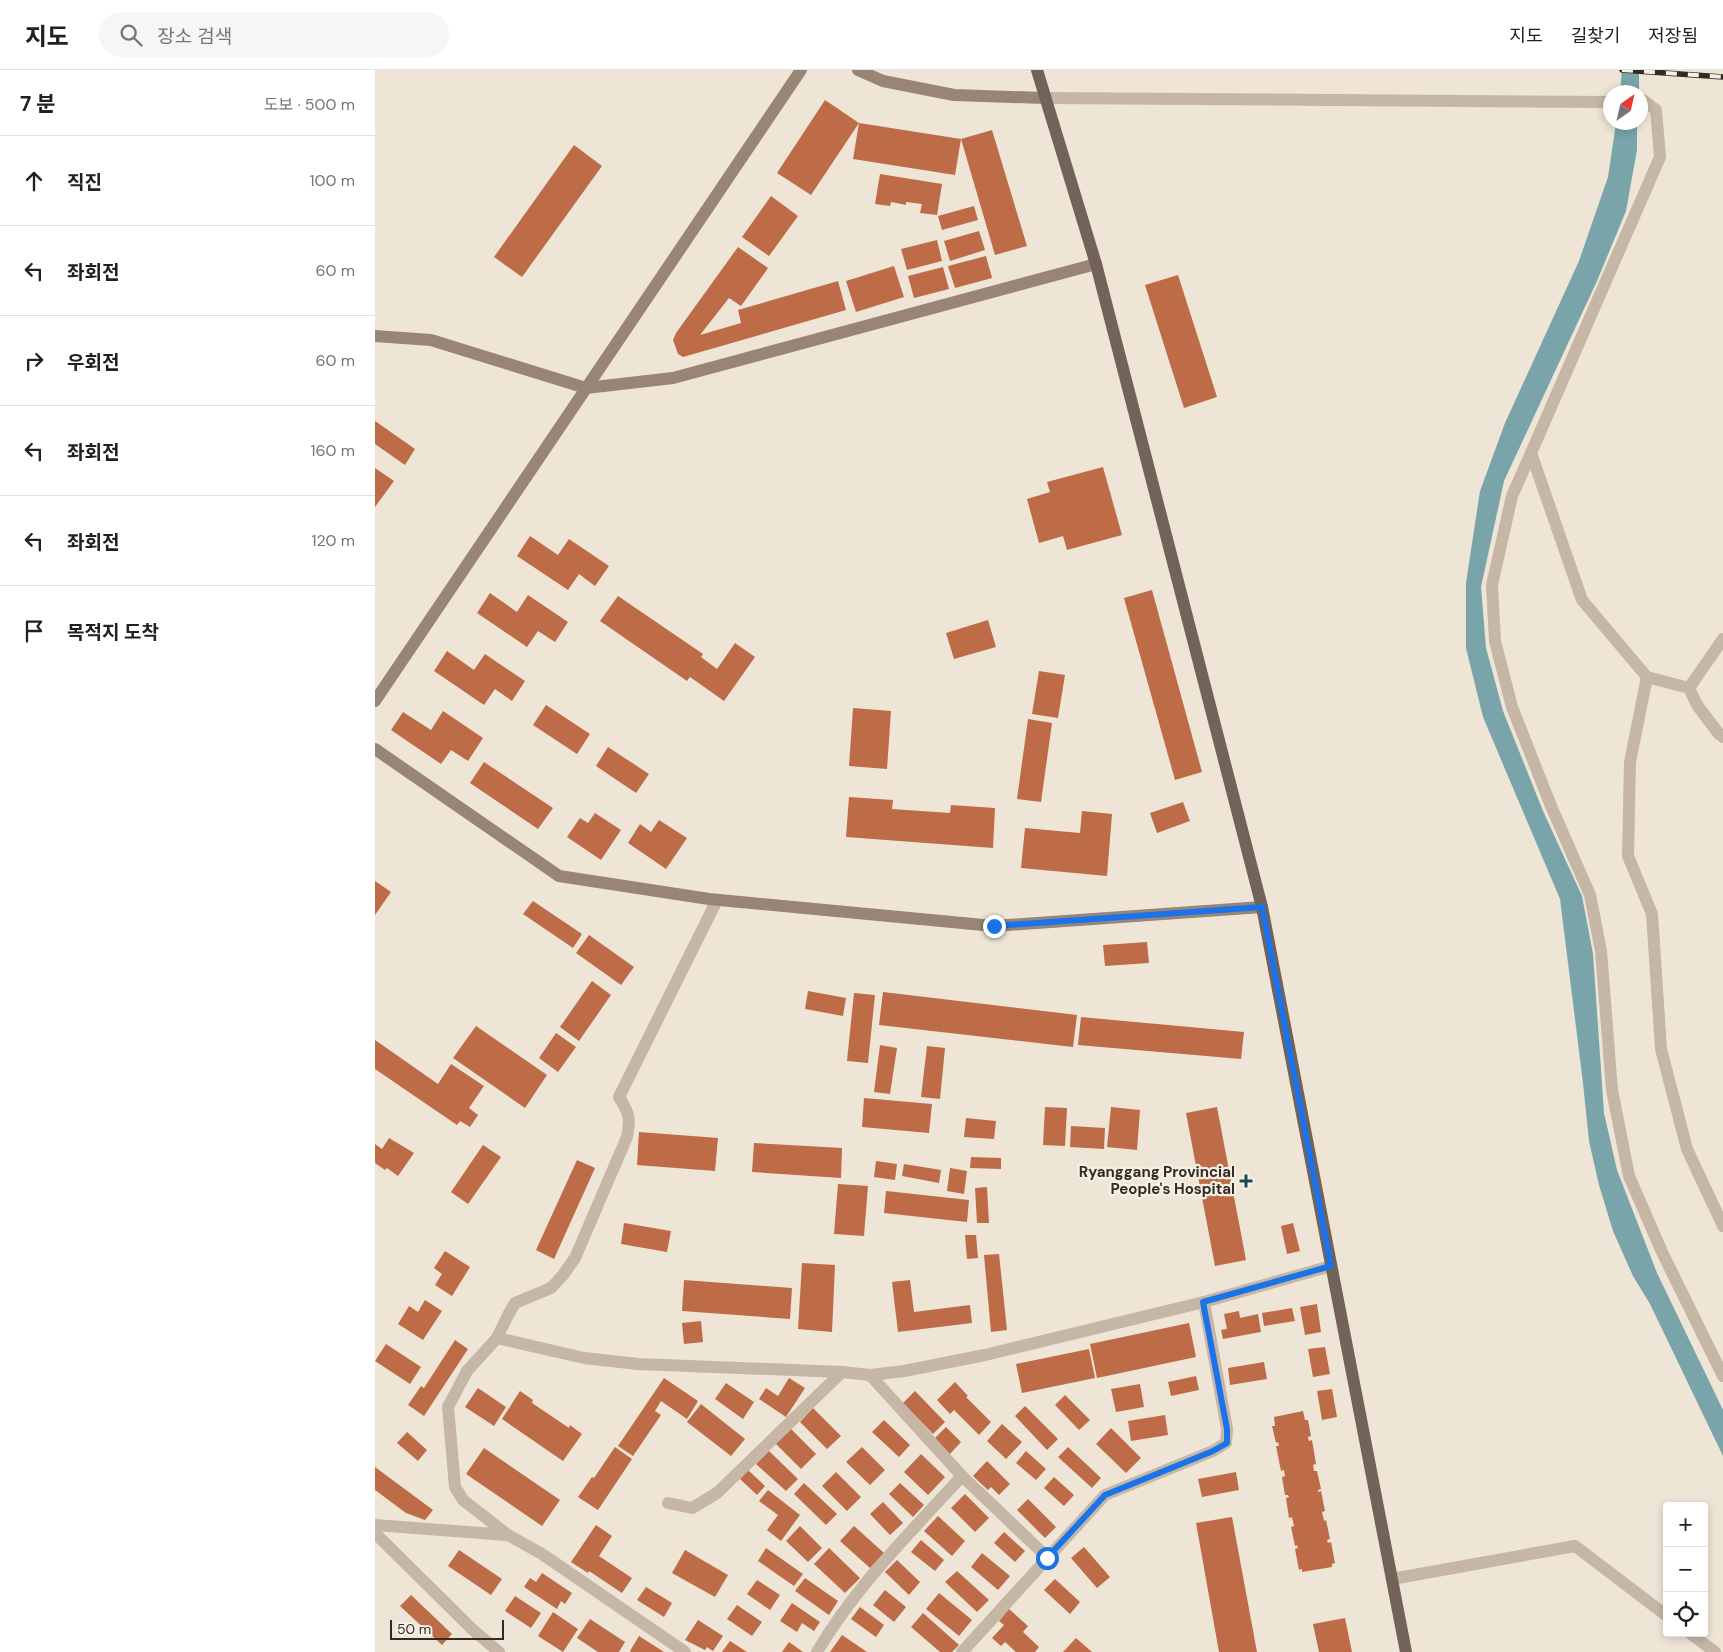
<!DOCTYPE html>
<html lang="ko">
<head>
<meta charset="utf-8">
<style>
	:root { --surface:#fff; --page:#f6f6f6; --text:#202124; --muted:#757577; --line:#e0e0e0 }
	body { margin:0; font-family:"DM Sans","Noto Sans KR",sans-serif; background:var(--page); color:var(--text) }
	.controls { position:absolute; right:15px; bottom:15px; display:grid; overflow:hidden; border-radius:5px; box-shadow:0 2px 8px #0003 }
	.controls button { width:45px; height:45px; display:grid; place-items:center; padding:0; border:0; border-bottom:1px solid var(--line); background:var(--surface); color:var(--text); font:25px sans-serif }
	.compass { position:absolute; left:1228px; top:15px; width:45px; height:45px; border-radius:50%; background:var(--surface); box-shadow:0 2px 8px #0003; rotate:34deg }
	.scale { position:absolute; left:15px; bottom:12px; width:114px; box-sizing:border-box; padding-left:5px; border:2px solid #322a25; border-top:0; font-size:14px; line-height:18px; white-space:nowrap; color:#322a25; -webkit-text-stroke:4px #f7efe3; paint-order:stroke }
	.stop { position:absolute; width:15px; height:15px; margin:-11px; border:4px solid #1a73e8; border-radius:50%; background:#fff }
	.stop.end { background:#1a73e8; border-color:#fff; box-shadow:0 1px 5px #0008 }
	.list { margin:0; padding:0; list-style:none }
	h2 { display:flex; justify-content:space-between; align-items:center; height:65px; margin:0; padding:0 20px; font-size:21px }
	h2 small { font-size:16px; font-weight:400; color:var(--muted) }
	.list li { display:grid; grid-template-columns:32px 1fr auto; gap:15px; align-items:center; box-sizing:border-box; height:90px; padding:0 20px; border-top:1px solid var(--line) }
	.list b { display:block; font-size:19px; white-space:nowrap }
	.list em { font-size:16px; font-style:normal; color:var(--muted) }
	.icon { flex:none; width:28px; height:28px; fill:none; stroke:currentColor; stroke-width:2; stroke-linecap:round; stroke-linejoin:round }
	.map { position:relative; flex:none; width:1348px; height:1582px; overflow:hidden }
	header { display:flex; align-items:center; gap:30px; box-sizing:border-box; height:70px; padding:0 25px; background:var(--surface); border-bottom:1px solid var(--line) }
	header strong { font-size:24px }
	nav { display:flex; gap:28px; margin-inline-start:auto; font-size:18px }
	.search { width:350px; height:45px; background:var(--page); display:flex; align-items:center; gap:12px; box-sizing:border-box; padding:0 18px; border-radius:28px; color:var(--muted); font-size:19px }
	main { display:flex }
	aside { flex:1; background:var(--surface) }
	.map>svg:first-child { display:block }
	.water { fill:#79a4a9 }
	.building { fill:#bd6c47 }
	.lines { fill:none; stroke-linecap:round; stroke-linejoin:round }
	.minor { stroke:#c5b6a5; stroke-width:12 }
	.tertiary { stroke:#c5b6a5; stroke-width:12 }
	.secondary { stroke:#998576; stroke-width:12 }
	.primary { stroke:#736257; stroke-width:12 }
	.rail-casing { stroke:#322a25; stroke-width:5.5 }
	.rail { stroke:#f7efe3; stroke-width:4; stroke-dasharray:11; stroke-linecap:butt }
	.route { stroke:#1a73e8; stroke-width:6 }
	.poi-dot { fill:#1e4950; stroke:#f7efe3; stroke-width:2 }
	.labels { text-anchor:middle; stroke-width:4.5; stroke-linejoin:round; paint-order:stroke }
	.poi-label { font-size:15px; font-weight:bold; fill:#322a25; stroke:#f7efe3; text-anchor:end }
</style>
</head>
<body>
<header>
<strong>지도</strong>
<div class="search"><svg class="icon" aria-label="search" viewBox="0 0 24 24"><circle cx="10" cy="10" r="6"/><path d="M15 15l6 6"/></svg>장소 검색</div>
<nav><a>지도</a><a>길찾기</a><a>저장됨</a></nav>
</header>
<main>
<aside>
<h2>7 분<small>도보 · 500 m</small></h2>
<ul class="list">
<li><svg class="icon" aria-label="ahead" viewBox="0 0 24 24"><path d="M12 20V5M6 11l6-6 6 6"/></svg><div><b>직진</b></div><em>100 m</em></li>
<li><svg class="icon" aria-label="left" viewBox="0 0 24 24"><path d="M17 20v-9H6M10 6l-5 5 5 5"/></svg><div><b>좌회전</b></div><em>60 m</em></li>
<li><svg class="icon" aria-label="right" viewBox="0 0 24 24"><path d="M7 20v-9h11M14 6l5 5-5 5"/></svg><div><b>우회전</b></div><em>60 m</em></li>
<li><svg class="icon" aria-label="left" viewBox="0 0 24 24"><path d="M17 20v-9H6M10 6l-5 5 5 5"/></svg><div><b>좌회전</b></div><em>160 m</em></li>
<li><svg class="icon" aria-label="left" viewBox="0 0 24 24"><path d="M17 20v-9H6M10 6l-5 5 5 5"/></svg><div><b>좌회전</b></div><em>120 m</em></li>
<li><svg class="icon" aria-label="arrive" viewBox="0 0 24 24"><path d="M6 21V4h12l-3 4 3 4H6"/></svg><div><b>목적지 도착</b></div></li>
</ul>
</aside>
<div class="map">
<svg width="1348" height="1582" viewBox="0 0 1348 1582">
	<rect width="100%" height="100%" fill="#eee5d7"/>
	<g class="water">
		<path d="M1247,0H1264V22H1245Z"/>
		<path d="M1241,53H1262V80L1251,141L1222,211L1129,411L1106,517L1111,578L1128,641L1168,741L1207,826L1218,884L1229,1043L1242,1100L1282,1203L1348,1340V1386L1275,1234L1258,1206L1238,1161L1224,1115L1214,1071L1208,1013L1185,829L1108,647L1091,578V513L1105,421L1130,353L1204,191L1233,107Z"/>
	</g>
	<g class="building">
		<path d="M450,30L484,53L436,125L402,103Z"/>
		<path d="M484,53L586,69L580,105L478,89Z"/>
		<path d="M617,60L652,176L620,185L586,69Z"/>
		<path d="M199,75L227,96L147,207L119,187Z"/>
		<path d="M505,104L567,114L562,145L545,143L547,134L531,132V135L516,132L515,136L500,134Z"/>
		<path d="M396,126L423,146L394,186L367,167Z"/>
		<path d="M599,136L603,150L567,160L563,146Z"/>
		<path d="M604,161L610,180L575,191L569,171Z"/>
		<path d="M562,170L567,191L532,200L526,179Z"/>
		<path d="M363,177L393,198L366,236L354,228L325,265L366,253L363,240L463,211L471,240L308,287L303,284L298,270L301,263Z"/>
		<path d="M611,186L617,208L580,218L573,196Z"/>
		<path d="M519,196L529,227L481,242L471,211Z"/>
		<path d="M568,197L574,219L539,228L533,206Z"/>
		<path d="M803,205L842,327L809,338L770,215Z"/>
		<path d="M0,351L40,379L30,395L0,374Z"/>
		<path d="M728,397L747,465L692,480L688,466L664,473L652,429L675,422L672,412Z"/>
		<path d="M0,398L19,411L0,437Z"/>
		<path d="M155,466L183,485L194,469L234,496L220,516L204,504L193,520L142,486Z"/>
		<path d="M777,520L827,702L800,710L749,528Z"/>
		<path d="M115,523L142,542L153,525L193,552L180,572L163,561L152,577L102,543Z"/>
		<path d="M243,526L328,584L326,587L342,599L360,573L380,587L349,631L315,607L312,611L225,551Z"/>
		<path d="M613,550L621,577L579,589L571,563Z"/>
		<path d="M72,581L99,600L110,584L150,611L137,631L120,619L109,635L59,601Z"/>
		<path d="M664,601L690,605L683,648L657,644Z"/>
		<path d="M171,635L215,664L202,684L158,655Z"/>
		<path d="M478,638L516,641L512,699L474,696Z"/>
		<path d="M68,641L108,668L93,691L76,680L66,694L16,660L28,642L56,660Z"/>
		<path d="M653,649L677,653L666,732L642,729Z"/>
		<path d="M233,677L274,704L261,723L221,696Z"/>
		<path d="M109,692L178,738L163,759L95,713Z"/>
		<path d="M474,727L518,730L517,739L575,743L576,735L620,738L618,778L471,767Z"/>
		<path d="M808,732L815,751L782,763L775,743Z"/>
		<path d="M707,741L737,744L732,806L646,798L650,758L705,763Z"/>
		<path d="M220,743L246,760L226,790L192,767L205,748L213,753Z"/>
		<path d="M284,750L312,768L291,799L253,773L265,754L276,762Z"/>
		<path d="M0,811L16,822L0,845Z"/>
		<path d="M158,831L207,864L198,878L148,844Z"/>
		<path d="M214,865L259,897L246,915L201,883Z"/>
		<path d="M772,872L774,893L730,896L728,875Z"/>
		<path d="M217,911L236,925L204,971L185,957Z"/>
		<path d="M433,921L471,928L468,946L430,939Z"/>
		<path d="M508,922L702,945L698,977L504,955Z"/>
		<path d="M479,923L500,925L493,993L472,991Z"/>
		<path d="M706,947L869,962L866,989L703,975Z"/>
		<path d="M101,956L172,1005L150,1038L78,988Z"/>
		<path d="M181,963L201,977L183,1002L164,988Z"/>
		<path d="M0,970L63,1014L76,994L109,1016L94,1038L103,1045L95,1057L85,1051L82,1055L0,999Z"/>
		<path d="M505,975L522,978L515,1024L499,1022Z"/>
		<path d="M552,976L570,978L565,1029L546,1027Z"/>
		<path d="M489,1028L557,1034L554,1063L487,1057Z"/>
		<path d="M670,1037L692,1038L690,1076L668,1075Z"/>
		<path d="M736,1037L765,1040L762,1080L732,1077Z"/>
		<path d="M842,1037L871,1190L840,1196L811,1043Z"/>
		<path d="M591,1048L621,1051L619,1069L589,1067Z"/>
		<path d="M696,1056L730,1058L729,1079L695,1077Z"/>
		<path d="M264,1062L343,1068L340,1101L262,1095Z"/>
		<path d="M14,1068L39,1083L23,1106L12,1098L10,1100L0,1093V1074L7,1079Z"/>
		<path d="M379,1073L467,1078L466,1108L377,1102Z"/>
		<path d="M108,1075L126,1087L93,1134L76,1122Z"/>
		<path d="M596,1087L626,1088V1099L595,1098Z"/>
		<path d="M202,1090L220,1098L179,1189L161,1180Z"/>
		<path d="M501,1091L522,1094L520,1110L499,1107Z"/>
		<path d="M529,1094L566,1100L564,1113L527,1106Z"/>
		<path d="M575,1098L592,1101L589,1124L572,1121Z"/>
		<path d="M463,1114L493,1116L489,1166L459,1164Z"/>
		<path d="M612,1117L614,1153H602L600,1118Z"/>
		<path d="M511,1121L594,1130L592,1152L509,1143Z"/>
		<path d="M249,1153L296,1161L292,1182L246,1174Z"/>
		<path d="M918,1153L925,1181L912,1184L906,1156Z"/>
		<path d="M590,1165H601L603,1188L592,1189Z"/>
		<path d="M70,1181L95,1197L77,1226L60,1215L67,1204L59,1198Z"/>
		<path d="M624,1184L632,1260L616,1262L609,1185Z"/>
		<path d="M427,1193L460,1195L457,1262L423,1259Z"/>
		<path d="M309,1210L417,1218L415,1249L307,1241Z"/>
		<path d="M535,1210L539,1242L595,1235L597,1253L523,1262L517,1212Z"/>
		<path d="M50,1230L67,1241L48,1270L23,1254L34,1236L43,1242Z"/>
		<path d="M942,1234L946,1262L930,1265L925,1237Z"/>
		<path d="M917,1238L920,1251L889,1256L887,1243Z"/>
		<path d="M864,1241L865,1248L883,1244L886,1262L848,1269L846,1260L852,1259L849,1244Z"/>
		<path d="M326,1251L328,1272L309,1274L307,1253Z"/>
		<path d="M814,1253L821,1287L722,1308L715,1274Z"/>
		<path d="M80,1270L93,1279L49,1346L33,1335L46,1316L49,1318Z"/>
		<path d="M11,1274L46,1297L35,1314L0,1291Z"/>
		<path d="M950,1277L955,1304L938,1307L933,1279Z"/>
		<path d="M714,1279L720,1308L647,1323L641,1294Z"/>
		<path d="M889,1292L892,1309L855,1315L853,1298Z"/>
		<path d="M821,1306L824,1320L796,1326L793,1312Z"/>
		<path d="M289,1308L323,1331L312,1349L286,1331L280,1341L286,1345L258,1386L243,1376Z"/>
		<path d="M414,1308L430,1318L411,1347L384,1329L391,1318L403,1326Z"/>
		<path d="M580,1312L593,1326L591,1327L616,1352L604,1365L579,1340L575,1344L562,1330Z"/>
		<path d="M351,1313L379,1332L368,1349L340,1329Z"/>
		<path d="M765,1314L769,1337L741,1342L736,1319Z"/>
		<path d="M103,1318L131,1337L119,1356L90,1337Z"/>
		<path d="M957,1319L962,1347L947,1350L942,1321Z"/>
		<path d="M145,1321L158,1330L157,1333L194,1358L195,1355L207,1364L188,1391L127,1349Z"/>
		<path d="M540,1321L570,1352L558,1364L528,1333Z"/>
		<path d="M690,1325L715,1350L704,1360L680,1335Z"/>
		<path d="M326,1334L370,1369L356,1386L312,1352Z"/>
		<path d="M650,1336L683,1369L672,1380L640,1346Z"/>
		<path d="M438,1338L466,1366L452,1379L425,1352Z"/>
		<path d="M928,1341L930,1350H933L936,1366L933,1367L934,1371L937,1370L941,1394L938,1395L939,1401H942L946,1419L943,1420V1422L946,1421L950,1441L947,1442L949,1451L951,1450L955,1469L952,1470L953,1473L956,1472L960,1493L957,1494V1497L927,1502V1499L924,1500L920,1479L923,1478L922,1475L920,1476L916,1457L919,1456L917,1447L914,1448L911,1428L914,1427L913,1425H910L907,1407L910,1406L909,1400L906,1401L901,1376H904L903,1372L901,1373L897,1356H900L899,1347Z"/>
		<path d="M790,1345L793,1365L756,1371L753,1351Z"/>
		<path d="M509,1350L535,1375L524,1387L497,1362Z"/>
		<path d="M627,1354L647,1372L631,1389L612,1371Z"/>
		<path d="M571,1357L586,1372L575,1384L559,1369Z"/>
		<path d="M415,1358L441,1384L426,1399L400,1373Z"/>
		<path d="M736,1358L766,1388L751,1403L721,1374Z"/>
		<path d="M32,1362L52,1380L43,1391L22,1373Z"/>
		<path d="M240,1377L257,1389L223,1440L203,1427L217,1407L219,1408Z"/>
		<path d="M487,1377L510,1400L495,1415L471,1392Z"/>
		<path d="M693,1377L726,1408L717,1418L683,1387Z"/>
		<path d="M109,1378L185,1430L167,1456L91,1404Z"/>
		<path d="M394,1381L423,1409L411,1421L381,1394Z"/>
		<path d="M651,1381L671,1399L661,1410L641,1393Z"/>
		<path d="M546,1384L570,1407L553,1425L529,1402Z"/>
		<path d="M612,1391L635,1414L624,1425L616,1417L613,1420L598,1406Z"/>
		<path d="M0,1397L58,1440L50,1450L31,1443L0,1420Z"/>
		<path d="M373,1400L390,1416L382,1425L365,1409Z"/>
		<path d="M461,1402L486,1427L472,1441L447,1416Z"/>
		<path d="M861,1402L864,1420L827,1427L823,1409Z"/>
		<path d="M679,1407L699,1425L689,1436L669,1418Z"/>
		<path d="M429,1413L462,1444L451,1455L419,1424Z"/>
		<path d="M525,1413L549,1435L538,1447L514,1424Z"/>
		<path d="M393,1420L425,1445L406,1471L392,1460L403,1445L384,1431Z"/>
		<path d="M590,1424L614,1448L600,1462L576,1438Z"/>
		<path d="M653,1429L681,1457L670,1468L642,1440Z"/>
		<path d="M508,1432L528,1453L515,1465L495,1444Z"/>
		<path d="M563,1446L590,1471L577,1486L549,1461Z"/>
		<path d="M857,1447L882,1582H844L821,1453Z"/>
		<path d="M221,1455L237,1466L224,1486L257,1508L247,1523L214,1501L213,1503L196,1492Z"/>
		<path d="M425,1456L447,1478L433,1492L411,1471Z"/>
		<path d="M479,1456L509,1483L495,1498L465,1471Z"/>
		<path d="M629,1462L650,1481L640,1492L619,1473Z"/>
		<path d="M546,1470L569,1490L560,1501L536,1482Z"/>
		<path d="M709,1477L735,1507L722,1518L696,1488Z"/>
		<path d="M391,1478L428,1504L419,1516L383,1491Z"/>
		<path d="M454,1478L485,1508L470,1523L439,1494Z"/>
		<path d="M84,1480L127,1509L116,1525L73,1496Z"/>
		<path d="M310,1480L353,1505L340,1527L297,1503Z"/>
		<path d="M607,1483L635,1506L623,1520L596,1497Z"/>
		<path d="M522,1490L545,1512L534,1525L510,1502Z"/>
		<path d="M582,1501L614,1530L602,1542L570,1512Z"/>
		<path d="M167,1503L197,1523L190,1534L186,1531L182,1539L149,1517L155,1508L161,1512Z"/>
		<path d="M430,1508L463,1531L454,1545L420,1521Z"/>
		<path d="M680,1509L705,1532L695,1544L669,1520Z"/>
		<path d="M382,1510L405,1525L395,1540L372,1524Z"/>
		<path d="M271,1517L297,1533L289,1547L262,1530Z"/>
		<path d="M510,1520L531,1537L519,1552L498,1535Z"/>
		<path d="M564,1523L597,1550L584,1566L551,1539Z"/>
		<path d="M36,1525L77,1564L67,1575L25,1536Z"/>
		<path d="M140,1526L166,1543L156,1558L130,1541Z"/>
		<path d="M417,1533L445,1552L439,1561L427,1553L422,1562L405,1551Z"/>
		<path d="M362,1535L387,1552L377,1566L352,1549Z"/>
		<path d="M485,1537L509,1555L501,1567L476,1549Z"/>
		<path d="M634,1539L653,1556L648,1562L664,1577L660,1582H641L630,1572L626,1576L617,1568L629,1555L624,1551Z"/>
		<path d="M178,1542L203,1559L188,1582L163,1566Z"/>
		<path d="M548,1543L584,1575L577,1582H565L536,1557Z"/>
		<path d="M970,1548L977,1582H944L938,1554Z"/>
		<path d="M215,1549L250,1572L244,1582H223L202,1568Z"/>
		<path d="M323,1550L348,1566L338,1581L332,1577L330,1580L310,1570Z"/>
		<path d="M467,1565L492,1582H455Z"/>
		<path d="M264,1566L289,1582H256L255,1581Z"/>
		<path d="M701,1568L717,1582H688Z"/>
		<path d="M355,1571L372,1582H347Z"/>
		<path d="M414,1572L428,1582H407Z"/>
	</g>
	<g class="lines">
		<g class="minor">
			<path d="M1156,383L1137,426L1117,515L1120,571L1137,637L1176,736L1215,825L1226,881L1237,1020L1254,1106L1287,1182L1348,1306"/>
			<path d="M1272,607L1255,692L1253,786L1277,844L1286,979L1312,1079L1348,1156"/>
			<path d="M1314,618L1322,635L1344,664L1348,667"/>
			<path d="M122,1268L133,1245L140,1233L176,1218L188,1205L200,1188L252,1067C256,1048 254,1043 244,1027L342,830"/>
			<path d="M495,1305L587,1406L672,1487"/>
			<path d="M293,1433L317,1438L342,1423L467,1302"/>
			<path d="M0,1455L132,1465"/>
			<path d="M0,1463L97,1559L124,1582"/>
			<path d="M1017,1509L1200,1476L1292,1546"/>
			<path d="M1315,1563L1340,1582"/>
			<path d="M310,1582L167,1484L133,1465L88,1430L80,1417L73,1337L92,1301L122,1268L209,1288L263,1294L467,1302L495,1305L529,1301L610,1285L829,1232L956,1196"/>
			<path d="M442,1582C481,1516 535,1463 587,1406"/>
			<path d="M587,1582L730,1425L838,1381L851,1373L852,1359L829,1232"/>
		</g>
		<g class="tertiary">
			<path d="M669,28L1236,32"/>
			<path d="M1266,30H1268L1281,40L1285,87L1156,383L1207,530L1272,607L1314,618L1348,569"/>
		</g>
		<g class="secondary">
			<path d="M483,0L508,11L579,25L669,28"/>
			<path d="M0,266L56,270L211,318L298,308L721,194"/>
			<path d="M0,631L426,0"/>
			<path d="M0,679L184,806L334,829L619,856L887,837"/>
		</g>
		<path class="primary" d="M662,0L721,194L887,837L1031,1582"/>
		<defs>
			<path id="rail" d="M1247,0L1348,7"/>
		</defs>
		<use href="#rail" class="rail-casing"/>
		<use href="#rail" class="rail"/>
	</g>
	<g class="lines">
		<path class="route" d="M619,856L887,837L956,1196L828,1232L852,1359V1373L838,1381L730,1425L672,1488"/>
	</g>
	<path class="poi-dot" d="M868.5 1103.5h5v5h5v5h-5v5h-5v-5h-5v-5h5z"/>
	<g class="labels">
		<g class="poi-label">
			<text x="860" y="1107">Ryanggang Provincial<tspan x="860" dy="17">People's Hospital</tspan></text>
		</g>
	</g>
</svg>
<div class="controls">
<button>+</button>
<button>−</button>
<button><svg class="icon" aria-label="locate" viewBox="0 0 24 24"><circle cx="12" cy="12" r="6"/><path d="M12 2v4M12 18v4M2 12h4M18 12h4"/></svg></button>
</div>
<svg class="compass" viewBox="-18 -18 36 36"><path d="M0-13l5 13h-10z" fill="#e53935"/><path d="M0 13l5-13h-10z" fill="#757577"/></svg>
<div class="scale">50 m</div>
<div class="stop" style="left:672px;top:1488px"></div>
<div class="stop end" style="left:619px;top:856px"></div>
</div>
</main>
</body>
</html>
